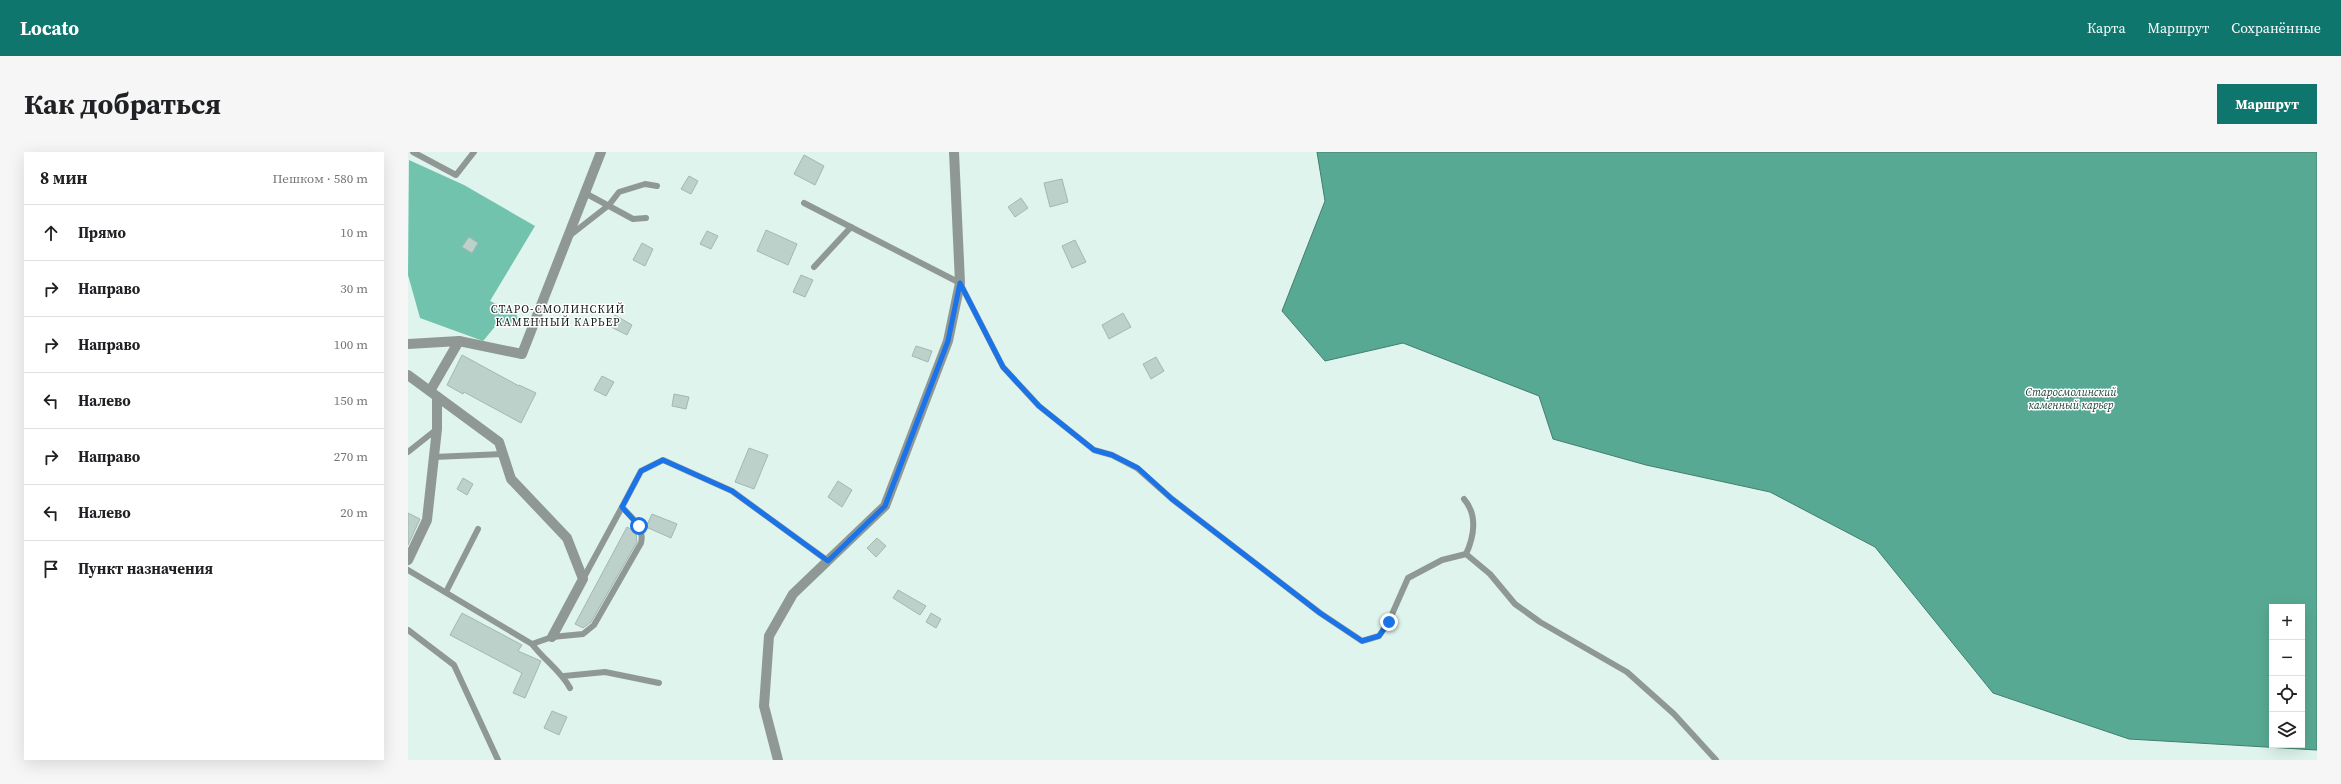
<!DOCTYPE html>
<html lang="ru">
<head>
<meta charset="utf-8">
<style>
	:root { --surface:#fff; --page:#f6f6f6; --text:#202124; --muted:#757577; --line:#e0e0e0; --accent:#0f766e }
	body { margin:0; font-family:"Source Serif 4",serif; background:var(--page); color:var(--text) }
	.controls { position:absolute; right:12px; bottom:12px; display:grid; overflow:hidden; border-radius:0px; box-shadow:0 4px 16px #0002 }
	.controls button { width:36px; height:36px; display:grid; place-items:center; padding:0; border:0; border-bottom:1px solid var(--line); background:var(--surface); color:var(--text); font:20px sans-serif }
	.stop { position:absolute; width:12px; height:12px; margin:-9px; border:3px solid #1a73e8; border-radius:50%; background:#fff }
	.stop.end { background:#1a73e8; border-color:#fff; box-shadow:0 1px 4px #0008 }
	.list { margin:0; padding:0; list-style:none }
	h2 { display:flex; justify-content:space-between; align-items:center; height:52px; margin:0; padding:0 16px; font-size:17px }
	h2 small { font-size:13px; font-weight:400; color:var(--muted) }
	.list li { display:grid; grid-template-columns:26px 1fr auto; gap:12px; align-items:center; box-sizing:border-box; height:56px; padding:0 16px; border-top:1px solid var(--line) }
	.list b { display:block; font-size:15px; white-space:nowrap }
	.list em { font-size:13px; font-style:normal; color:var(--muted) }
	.icon { flex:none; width:22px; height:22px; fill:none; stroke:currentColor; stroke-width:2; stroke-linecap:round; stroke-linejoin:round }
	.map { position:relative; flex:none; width:1909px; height:608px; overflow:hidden; border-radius:0px }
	header { display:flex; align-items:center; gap:24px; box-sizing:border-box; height:56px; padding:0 20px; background:var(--accent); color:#fff }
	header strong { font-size:19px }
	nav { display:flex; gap:22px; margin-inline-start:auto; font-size:14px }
	.intro { display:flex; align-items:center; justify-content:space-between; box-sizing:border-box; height:96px; padding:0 24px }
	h1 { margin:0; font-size:28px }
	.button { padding:10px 18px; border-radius:0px; background:var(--accent); color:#fff; font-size:14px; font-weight:700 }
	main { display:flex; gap:24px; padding:0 24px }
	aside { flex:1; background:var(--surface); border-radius:0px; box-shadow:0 4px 16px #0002 }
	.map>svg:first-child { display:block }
	.forest { fill:#72c3ad }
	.water { fill:#58a993; stroke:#447e6e; fill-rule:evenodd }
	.building { fill:#bcd1ca; stroke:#a4b8b1 }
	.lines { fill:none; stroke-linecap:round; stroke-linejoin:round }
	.lane { stroke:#8f9895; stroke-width:6 }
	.street { stroke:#8f9895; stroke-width:10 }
	.route { stroke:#1a73e8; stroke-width:5 }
	.labels { text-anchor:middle; stroke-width:3; stroke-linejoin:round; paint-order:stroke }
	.neighbourhood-label { font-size:11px; letter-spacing:1px; fill:#141b19; stroke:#fff }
	.water-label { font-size:11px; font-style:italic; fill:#1a4036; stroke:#fff }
</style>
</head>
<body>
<header>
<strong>Locato</strong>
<nav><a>Карта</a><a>Маршрут</a><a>Сохранённые</a></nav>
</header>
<div class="intro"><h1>Как добраться</h1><a class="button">Маршрут</a></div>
<main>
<aside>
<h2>8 мин<small>Пешком · 580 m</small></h2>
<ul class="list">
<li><svg class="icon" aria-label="ahead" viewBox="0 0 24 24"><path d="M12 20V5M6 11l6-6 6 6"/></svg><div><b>Прямо</b></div><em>10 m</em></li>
<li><svg class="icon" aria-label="right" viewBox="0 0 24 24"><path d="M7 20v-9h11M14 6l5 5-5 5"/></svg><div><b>Направо</b></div><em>30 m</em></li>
<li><svg class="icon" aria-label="right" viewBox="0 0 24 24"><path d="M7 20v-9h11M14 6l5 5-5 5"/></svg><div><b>Направо</b></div><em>100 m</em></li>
<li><svg class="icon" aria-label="left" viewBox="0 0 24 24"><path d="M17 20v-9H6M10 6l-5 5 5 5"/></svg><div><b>Налево</b></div><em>150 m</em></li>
<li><svg class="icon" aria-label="right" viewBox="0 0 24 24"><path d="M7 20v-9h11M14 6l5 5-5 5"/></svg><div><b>Направо</b></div><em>270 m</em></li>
<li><svg class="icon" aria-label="left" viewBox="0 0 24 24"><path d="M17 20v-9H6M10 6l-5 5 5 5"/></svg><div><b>Налево</b></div><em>20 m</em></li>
<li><svg class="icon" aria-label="arrive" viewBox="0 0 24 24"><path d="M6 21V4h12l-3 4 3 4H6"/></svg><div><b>Пункт назначения</b></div></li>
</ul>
</aside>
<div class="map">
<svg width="1909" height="608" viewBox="0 0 1909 608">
	<rect width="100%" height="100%" fill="#def4ed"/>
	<path class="forest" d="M1,8L56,33L127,74L82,149L108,161L111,171H90L75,189L12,166L0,123Z"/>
	<path class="water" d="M909,0H1909V598L1721,587L1585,541L1467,395L1362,340L1238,313L1145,287L1131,244L995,191L917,209L874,159L917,49ZM1864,455H1894V593H1864Z"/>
	<g class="building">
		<path d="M396,3L416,14L407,33L386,22Z"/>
		<path d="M281,24L290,29L283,42L273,37Z"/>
		<path d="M654,27L660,50L642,55L636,31Z"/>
		<path d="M613,46L620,56L607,65L600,55Z"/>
		<path d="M358,78L389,92L380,113L349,99Z"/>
		<path d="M299,79L310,84L303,97L292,92Z"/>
		<path d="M61,85L70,91L64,101L54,95Z"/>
		<path d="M667,88L678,110L664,116L654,94Z"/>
		<path d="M234,91L245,97L237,114L225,108Z"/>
		<path d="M393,123L405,128L397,145L385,140Z"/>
		<path d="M715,161L723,175L701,187L694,173Z"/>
		<path d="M207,163L224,173L219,183L201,174Z"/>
		<path d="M508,194L524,199L520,210L504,204Z"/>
		<path d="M54,203L111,234V233L128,241L113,271L56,240L55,242L39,233Z"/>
		<path d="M748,205L756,219L743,227L735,212Z"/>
		<path d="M194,224L206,230L198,244L186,238Z"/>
		<path d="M266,242L281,245L278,257L264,254Z"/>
		<path d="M341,296L360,303L346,337L327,330Z"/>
		<path d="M55,326L65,332L59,343L49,337Z"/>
		<path d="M430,329L444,338L434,355L420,345Z"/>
		<path d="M0,361L12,367L0,393Z"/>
		<path d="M244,362L269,372L263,386L238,375Z"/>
		<path d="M219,375L228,380L229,390L183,470L175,476L167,472Z"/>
		<path d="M469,386L478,394L468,405L459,396Z"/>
		<path d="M490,438L518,454L512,463L485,446Z"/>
		<path d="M54,461L114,493L110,499L133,509L117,546L105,541L114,521L42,483Z"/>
		<path d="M523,461L533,467L528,476L518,470Z"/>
		<path d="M144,559L159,565L151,583L136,576Z"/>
	</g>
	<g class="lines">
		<g class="lane">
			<path d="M5,0L48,23L66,0"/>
			<path d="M177,41L225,67L238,66"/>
			<path d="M396,51L552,131L595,215L631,254L686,298L704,303L729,316L764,347L912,461L954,489L971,484L981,469L1000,426L1034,408L1058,402L1082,422L1107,452L1132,470L1219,520L1266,562L1308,608"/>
			<path d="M160,85L201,53L211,40L237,32L249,34"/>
			<path d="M406,115L443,75"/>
			<path d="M0,300L29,277"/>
			<path d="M26,305L95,302"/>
			<path d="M1056,347C1070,363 1066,385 1058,402"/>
			<path d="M0,418L124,492"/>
			<path d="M175,427L214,355"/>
			<path d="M38,440L70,377"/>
			<path d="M0,478L46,513L90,608"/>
			<path d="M156,524L197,520L251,531"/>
			<path d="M162,536C153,519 136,508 124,492L144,485L175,482L186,473L233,391C237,375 224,366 214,355L233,319L255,308L324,339L420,409"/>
		</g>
		<g class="street">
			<path d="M0,192L51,189L114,202L193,0"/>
			<path d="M0,223L91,290L103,327L159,386L175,427L144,485"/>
			<path d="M22,239L51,189"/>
			<path d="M0,408L19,368L29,277V245"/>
			<path d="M370,608L356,554L361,484L385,442L477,354L540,189L552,131L546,0"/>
		</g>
	</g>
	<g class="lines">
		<path class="route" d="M231,374L214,355L233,319L255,308L324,339L420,409L477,354L540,189L552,131L595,215L631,254L686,298L704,303L730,316L764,347L912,461L954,489L971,484L981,470"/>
	</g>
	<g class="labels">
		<g class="neighbourhood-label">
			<text x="150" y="161">СТАРО-СМОЛИНСКИЙ<tspan x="150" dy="13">КАМЕННЫЙ КАРЬЕР</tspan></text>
		</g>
		<g class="water-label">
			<text x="1663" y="244">Старосмолинский<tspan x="1663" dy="13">каменный карьер</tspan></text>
		</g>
	</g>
</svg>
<div class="controls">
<button>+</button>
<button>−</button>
<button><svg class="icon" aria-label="locate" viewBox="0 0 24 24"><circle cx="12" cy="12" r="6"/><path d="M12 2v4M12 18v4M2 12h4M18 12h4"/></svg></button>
<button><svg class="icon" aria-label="layers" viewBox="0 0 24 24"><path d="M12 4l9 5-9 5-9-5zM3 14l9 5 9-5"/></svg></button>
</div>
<div class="stop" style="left:231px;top:374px"></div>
<div class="stop end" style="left:981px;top:470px"></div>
</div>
</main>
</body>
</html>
